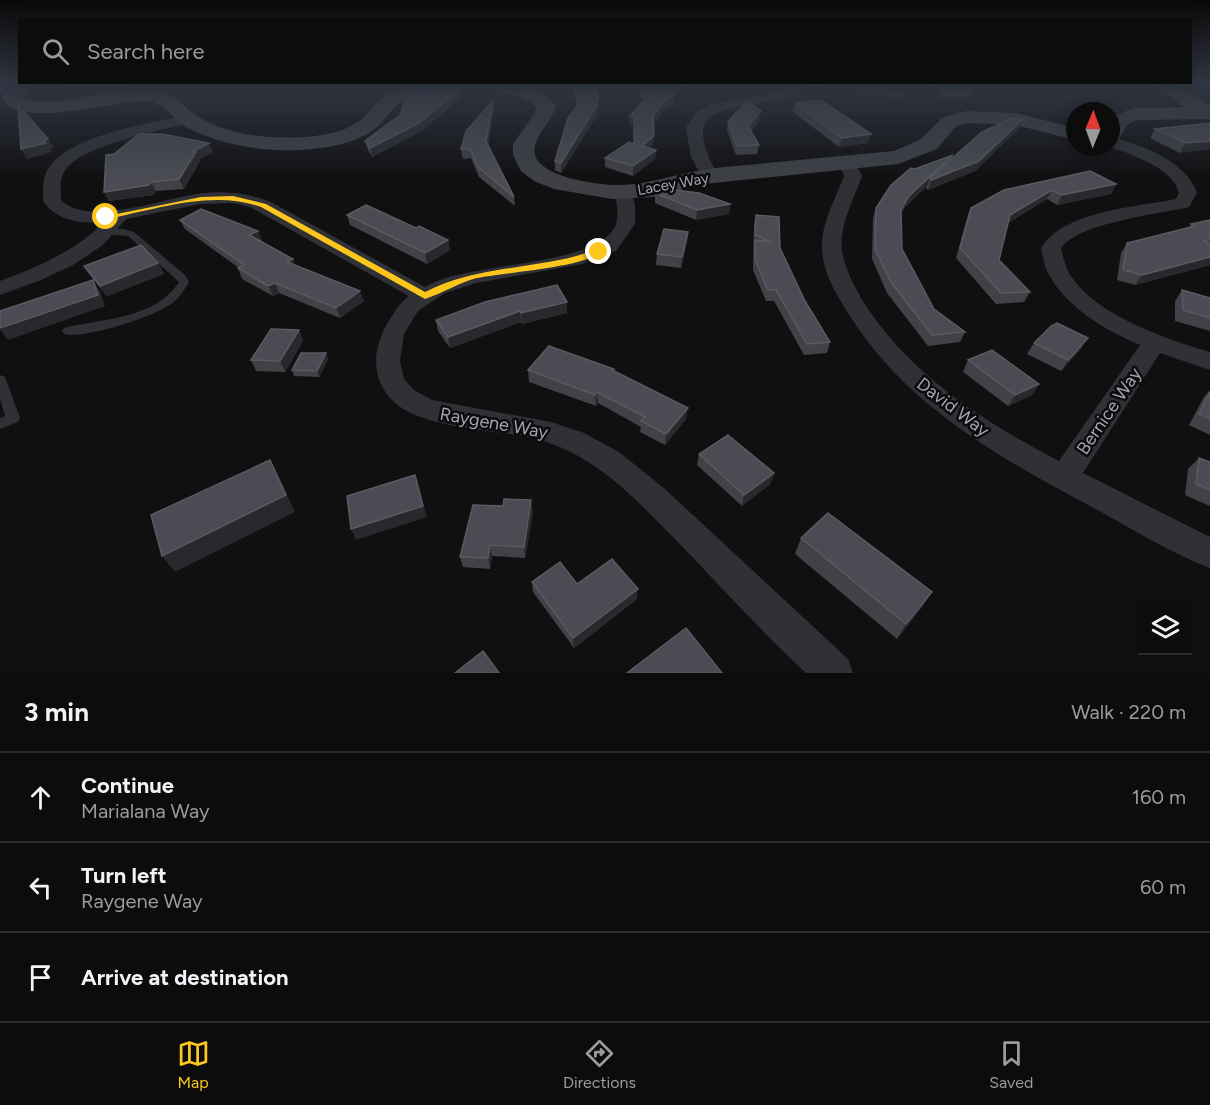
<!DOCTYPE html>
<html lang="en">
<head>
<meta charset="utf-8">
<style>
	:root { --surface:#0c0c0d; --page:#1a1a1b; --text:#f1f3f6; --muted:#9a9b9d; --line:#2c2c2e; --accent:#fdc61c }
	body { margin:0; font-family:Figtree,sans-serif; background:var(--page); color:var(--text) }
	.controls { position:absolute; right:18px; bottom:18px; display:grid; overflow:hidden; border-radius:0px; box-shadow:0 3px 15px #0003 }
	.controls button { width:54px; height:54px; display:grid; place-items:center; padding:0; border:0; border-bottom:2px solid var(--line); background:var(--surface); color:var(--text); font:30px sans-serif }
	.compass { position:absolute; left:1066px; top:102px; width:54px; height:54px; border-radius:50%; background:var(--surface); box-shadow:0 3px 15px #0003; rotate:1deg }
	.stop { position:absolute; width:18px; height:18px; margin:-14px; border:4px solid #fdc61c; border-radius:50%; background:#fff }
	.stop.end { background:#fdc61c; border-color:#fff; box-shadow:0 2px 6px #0008 }
	.list { margin:0; padding:0; list-style:none }
	h2 { display:flex; justify-content:space-between; align-items:center; height:78px; margin:0; padding:0 24px; font-size:26px }
	h2 small { font-size:20px; font-weight:400; color:var(--muted) }
	.list li { display:grid; grid-template-columns:39px 1fr auto; gap:18px; align-items:center; box-sizing:border-box; height:90px; padding:0 24px; border-top:2px solid var(--line) }
	.list b { display:block; font-size:22px; white-space:nowrap }
	.list p { margin:0; font-size:20px; white-space:nowrap; color:var(--muted) }
	.list em { font-size:20px; font-style:normal; color:var(--muted) }
	.icon { flex:none; width:33px; height:33px; fill:none; stroke:currentColor; stroke-width:2; stroke-linecap:round; stroke-linejoin:round }
	.map { position:relative; flex:none; width:1210px; height:673px; overflow:hidden }
	.search { position:absolute; background:var(--surface); box-shadow:0 3px 15px #0003; left:18px; right:18px; top:18px; height:66px; display:flex; align-items:center; gap:15px; box-sizing:border-box; padding:0 21px; border-radius:0px; color:var(--muted); font-size:22px }
	.sheet { height:348px; background:var(--surface) }
	nav { display:flex; justify-content:space-around; align-items:center; box-sizing:border-box; height:84px; border-top:2px solid var(--line); background:var(--surface); font-size:16px; color:var(--muted) }
	nav a { display:grid; justify-items:center; gap:3px }
	nav .on { color:var(--accent) }
	.map>svg:first-child { display:block }
	.lines { fill:none; stroke-linecap:round; stroke-linejoin:round }
	.lane { fill:#303136; fill-rule:evenodd }
	.street { fill:#303136; fill-rule:evenodd }
	.secondary { fill:#3e4046; fill-rule:evenodd }
	.wall { fill:#414147 }
	.shaded-wall { fill:#29292d }
	.building { fill:#4b4c53; stroke:#595a62; stroke-width:1.5 }
	.route { fill:#fdc61c }
	.labels { text-anchor:middle; stroke-width:5; stroke-linejoin:round; paint-order:stroke }
	.far-street-label { font-size:15px; fill:#a0a4b3; stroke:#0b0b0c }
	.street-label { font-size:18px; fill:#a0a4b3; stroke:#0b0b0c }
</style>
</head>
<body>
<div class="map">
<svg width="1210" height="673" viewBox="0 0 1210 673">
	<rect width="100%" height="100%" fill="#101011"/>
	<g class="lines">
		<g class="lane">
			<path d="M106,229H123L134,232L185,275L189,282C183,292 178,300 168,306C149,318 85,339 64,334L62,331L64,328C103,318 154,320 179,282L128,236L103,234L101,232Z"/>
			<path d="M0,375L5,377L6,380L20,418L18,422L0,429V418L5,416L0,399Z"/>
		</g>
		<g class="street">
			<path d="M796,85H815C810,90 801,92 794,95C741,115 671,94 719,177L716,181H704L691,157L686,128L695,113L709,105L771,94Z"/>
			<path d="M819,85C836,84 892,83 904,94L897,98L826,89Z"/>
			<path d="M188,115L193,116L195,119L193,122C163,130 79,145 64,172C59,180 61,191 61,200C88,228 168,197 203,193C226,191 249,193 271,202L425,287C466,261 600,268 616,224C619,214 616,202 615,192L618,188H630L635,205V224L616,251L582,264L476,283L445,293L418,311L404,334L400,361L404,379L414,390L432,400L551,422L584,433L619,452L665,489L848,659L853,673H806C761,631 719,585 676,540C646,510 617,478 580,457C564,448 547,441 529,437C493,430 422,428 394,402C368,377 373,344 392,316C397,308 401,302 409,296L250,207L233,203L200,204L126,219L103,245L73,265L41,280L0,295V281C37,267 76,251 104,222C80,224 57,221 43,201C43,191 42,179 48,169C70,134 150,124 188,115Z"/>
			<path d="M1111,137C1141,145 1187,161 1197,193L1189,207C1160,214 1075,223 1061,249C1063,256 1065,265 1068,271C1091,314 1166,339 1210,352V370L1160,353L1083,473L1210,537V568C1173,554 1139,533 1105,514C1008,462 910,411 850,316C837,296 823,273 822,249C821,223 835,200 844,176L839,164L847,159L853,160L862,176C854,200 839,224 842,251C845,271 857,292 868,309C915,378 986,423 1059,461L1140,345C1105,330 1065,307 1047,271C1044,265 1043,256 1041,249C1061,211 1137,207 1176,199L1179,193C1173,168 1133,155 1110,147Z"/>
		</g>
		<g class="secondary">
			<path d="M15,85H35L22,98C65,111 110,84 153,90C178,93 180,106 199,117C231,137 278,140 315,136C332,134 352,129 365,116C374,107 382,95 395,89C410,83 509,82 527,86C539,90 548,95 556,106C552,122 531,138 535,155C541,177 594,184 613,185C645,186 672,175 703,170C724,166 745,166 766,163C809,159 851,155 894,151L921,139L942,118L966,111L1016,113L1075,128V140L1016,125L967,123L956,126L937,149L898,164L704,184L652,197L612,199L554,189L534,181L521,171L513,155V144L534,114L536,107C518,85 428,85 405,99C394,105 388,116 379,125C363,141 335,147 312,149C272,153 225,147 188,128C171,119 166,101 144,101C115,100 14,132 2,96Z"/>
			<path d="M1153,85H1175L1210,105V119L1136,120L1128,124L1119,139L1111,140V118L1133,108L1185,107Z"/>
		</g>
	</g>
	<g class="wall">
		<path d="M572,85H595L599,105L597,115L561,173L555,170V161L577,105Z"/>
		<path d="M928,85H969L973,89L970,97H942Z"/>
		<path d="M460,90L461,98L420,132L372,157L368,150L365,141Z"/>
		<path d="M640,90L675,97V104L666,108L653,123V145L649,148L656,150L655,159L633,176L605,167V158L634,144V124L629,125V117L645,99L640,98Z"/>
		<path d="M795,103L871,134L868,143L839,147L793,112Z"/>
		<path d="M494,110L488,145L514,197L515,206L479,177L471,158L463,159L461,149Z"/>
		<path d="M1023,119L1019,128L975,171L928,190L926,188L927,186L906,206L901,214L902,249L934,309L965,332L960,342L928,346L887,293L872,259L873,218L876,208L915,169L953,155L951,159Z"/>
		<path d="M760,120L751,131L759,145L757,154L736,155L727,130L728,122Z"/>
		<path d="M1210,123L1180,153L1150,138L1155,129Z"/>
		<path d="M213,152L199,159L200,161L184,189L156,191L154,195L109,201L104,192Z"/>
		<path d="M1116,184L1111,194L1057,205L1047,199L1008,223L999,260L1030,292L1024,302L996,304L956,258L967,218L971,208L1004,190Z"/>
		<path d="M655,193L730,204L729,214L696,220L655,203Z"/>
		<path d="M347,215L448,240L450,250L427,264L350,225Z"/>
		<path d="M756,215L780,248L805,301L830,342L827,353L804,355L774,301H766L753,270L754,225Z"/>
		<path d="M180,220L258,231L262,241H261L293,259L295,265L364,301L340,318L279,293L273,296L242,279L238,268H239L185,229Z"/>
		<path d="M1210,220V265L1135,285L1117,280L1121,253L1127,243L1189,228L1191,224Z"/>
		<path d="M688,232L687,242L681,268L656,265L657,254Z"/>
		<path d="M158,263L164,274L107,296L91,276L84,266Z"/>
		<path d="M1182,290L1210,298V331L1175,321V301Z"/>
		<path d="M567,302V313L522,324L521,322L450,348L438,331L436,320Z"/>
		<path d="M299,330L303,341L285,372L256,371L251,360Z"/>
		<path d="M1034,343L1081,349L1061,371L1027,354Z"/>
		<path d="M328,359L319,377L294,376L292,370Z"/>
		<path d="M968,360L1039,384L1032,395L1008,406L963,372Z"/>
		<path d="M614,369V371L686,419L665,445L640,432L641,427L598,403L596,406L529,382L528,370Z"/>
		<path d="M1210,390V435L1189,425L1204,397Z"/>
		<path d="M699,454L774,473L770,484L742,506L697,465Z"/>
		<path d="M1199,458L1210,462V506L1185,495L1188,469Z"/>
		<path d="M503,506L533,511L525,558L492,556L490,569L463,567L460,557Z"/>
		<path d="M801,538L922,607L897,639L795,554Z"/>
		<path d="M532,582L577,584L637,599L574,648L533,592Z"/>
	</g>
	<g class="shaded-wall">
		<path d="M64,85H129L68,92Z"/>
		<path d="M679,85H685L675,97V104L666,108L653,124V115Z"/>
		<path d="M460,90L461,98L420,132L372,157L370,148Z"/>
		<path d="M599,97V105L597,115L561,173V163Z"/>
		<path d="M493,101L494,110L487,150L486,141Z"/>
		<path d="M761,111L760,120L747,135L748,126Z"/>
		<path d="M634,115V124L629,125V117Z"/>
		<path d="M1023,119L1019,128L975,171L928,190L931,180L930,178L927,186L906,206L897,220L901,210L909,196L953,155L949,165Z"/>
		<path d="M871,134L868,143L839,147L842,138Z"/>
		<path d="M654,136L653,145L641,155L642,146Z"/>
		<path d="M48,139L54,148L50,149L52,152L27,159L21,149Z"/>
		<path d="M1210,141V149L1180,153L1185,143Z"/>
		<path d="M209,143L213,152L199,159L200,161L184,189L179,179L192,152Z"/>
		<path d="M656,150L655,159L633,176V166Z"/>
		<path d="M151,182L156,191L154,195L109,201L104,192Z"/>
		<path d="M1116,184L1111,194L1057,205L1062,195Z"/>
		<path d="M1052,190L1047,199L1005,225L1010,215Z"/>
		<path d="M730,204L729,214L696,220L697,210Z"/>
		<path d="M258,231L262,241L253,244L249,235Z"/>
		<path d="M688,232L687,242L681,268L682,257Z"/>
		<path d="M448,240L450,250L427,264L425,253Z"/>
		<path d="M1210,257V265L1135,285L1142,275Z"/>
		<path d="M293,259L297,269L287,262Z"/>
		<path d="M158,263L164,274L107,296L100,286Z"/>
		<path d="M93,280L100,291L105,306L8,340L0,329Z"/>
		<path d="M275,283L279,293L273,296L268,286Z"/>
		<path d="M360,291L364,301L340,318L336,308Z"/>
		<path d="M567,302V313L522,324L521,313Z"/>
		<path d="M520,311L521,322L450,348L448,337Z"/>
		<path d="M299,330L303,341L285,372L280,361Z"/>
		<path d="M1088,338L1081,349L1061,371L1068,360Z"/>
		<path d="M326,353L328,359L319,377L317,371Z"/>
		<path d="M1039,384L1032,395L1008,406L1015,395Z"/>
		<path d="M597,392L598,403L596,406L595,395Z"/>
		<path d="M688,408L686,419L665,445L666,434Z"/>
		<path d="M270,460L295,512L175,572L162,556Z"/>
		<path d="M774,473L770,484L742,506L744,495Z"/>
		<path d="M415,475L427,517L356,540L351,529Z"/>
		<path d="M531,500L533,511L525,558L524,547Z"/>
		<path d="M490,545L492,556L490,569L488,558Z"/>
		<path d="M638,589L637,599L574,648L573,638Z"/>
		<path d="M932,592L922,607L897,639L906,624Z"/>
	</g>
	<g class="building">
		<path d="M574,85H595L599,97L596,107L561,163L555,161L568,118L579,103Z"/>
		<path d="M652,85H679L674,90L675,95L666,100L653,115L654,136L642,146L656,150L633,166L605,158L629,142L634,144V115L629,117L651,93L640,90Z"/>
		<path d="M940,85H969L973,89H945Z"/>
		<path d="M460,90L419,123L370,148L365,141L400,115L407,95H410L411,91Z"/>
		<path d="M821,100L871,134L842,138L795,103Z"/>
		<path d="M493,101L486,141L514,197L478,167L470,149H461L466,131Z"/>
		<path d="M747,101L761,111L748,126L759,145L737,146L728,122Z"/>
		<path d="M18,105L48,139L44,140L46,143L21,149Z"/>
		<path d="M1013,118L1023,119L979,161L931,180L930,178L982,132Z"/>
		<path d="M1210,123V141L1185,143L1155,129Z"/>
		<path d="M139,134H162L209,143L192,152H196L179,179L151,182L149,185L104,192L106,155L114,154Z"/>
		<path d="M953,155L909,196L901,210L902,249L934,309L965,332L932,335L891,282L875,249L876,208L891,185L911,168L915,169Z"/>
		<path d="M1090,171L1116,184L1062,195L1052,190L1010,215L999,260L1030,292L1001,293L960,248L971,208L1004,190Z"/>
		<path d="M659,188L699,193L730,204L697,210L655,193Z"/>
		<path d="M366,205L416,228L419,226L448,240L425,253L347,215Z"/>
		<path d="M201,209L258,231L249,235L293,259L287,262L360,291L336,308L275,283L268,286L238,268L244,265L180,220Z"/>
		<path d="M756,215L779,217L780,248L805,301L830,342L807,344L776,290H768L755,260V240L771,242L755,235Z"/>
		<path d="M1210,220V239L1204,241L1210,244V257L1142,275L1123,270L1127,243L1195,226L1191,224Z"/>
		<path d="M664,229L688,232L682,257L657,254Z"/>
		<path d="M141,245L158,263L100,286L84,266Z"/>
		<path d="M93,280L98,295L0,328V311Z"/>
		<path d="M557,285L567,302L521,313L520,311L448,337L436,320L485,302Z"/>
		<path d="M1182,290L1210,298V318L1183,310Z"/>
		<path d="M1057,323L1088,338L1068,360L1034,343L1051,326Z"/>
		<path d="M271,329L299,330L280,361L251,360Z"/>
		<path d="M549,346L614,369L612,370L688,408L666,434L641,421L645,417L597,392L595,395L528,370Z"/>
		<path d="M992,350L1039,384L1015,395L968,360Z"/>
		<path d="M301,353H326L317,371L292,370Z"/>
		<path d="M1210,392V419L1199,414Z"/>
		<path d="M728,435L774,473L744,495L699,454Z"/>
		<path d="M1199,458L1210,462V490L1196,484Z"/>
		<path d="M270,460L286,495L162,556L151,515Z"/>
		<path d="M415,475L423,506L351,529L347,496Z"/>
		<path d="M504,499L531,500L524,547L490,545L488,558L460,557L473,505L503,506Z"/>
		<path d="M828,513L932,592L906,624L801,538Z"/>
		<path d="M612,559L638,589L573,638L532,582L560,562L577,584Z"/>
		<path d="M686,628L722,673H627Z"/>
		<path d="M483,651L499,673H455Z"/>
	</g>
	<linearGradient id="sky" x2="0" y2="1"><stop stop-color="#090909"/><stop offset="0.47" stop-color="#313743"/><stop offset="1" stop-color="#313743" stop-opacity="0"/></linearGradient>
	<rect width="1210" height="179" fill="url(#sky)"/>
	<path class="route" d="M233,196L266,204L425,292C468,270 516,269 564,259C576,257 587,252 599,249L603,252C579,268 508,272 477,278C458,283 443,293 425,299L261,207C213,189 154,210 106,219L102,217L201,197Z"/>
	<g class="labels">
		<g class="far-street-label">
			<text transform="translate(673 184) rotate(-10)" y="5">Lacey Way</text>
		</g>
		<g class="street-label">
			<text transform="translate(953 407) rotate(37)" y="6">David Way</text>
			<text transform="translate(1109 411) rotate(-56)" y="6">Bernice Way</text>
			<text transform="translate(494 423) rotate(10)" y="6">Raygene Way</text>
		</g>
	</g>
</svg>
<div class="controls">
<button><svg class="icon" aria-label="layers" viewBox="0 0 24 24"><path d="M12 4l9 5-9 5-9-5zM3 14l9 5 9-5"/></svg></button>
</div>
<svg class="compass" viewBox="-18 -18 36 36"><path d="M0-13l5 13h-10z" fill="#e53935"/><path d="M0 13l5-13h-10z" fill="#9a9b9d"/></svg>
<div class="stop" style="left:106px;top:217px"></div>
<div class="stop end" style="left:599px;top:252px"></div>
<div class="search"><svg class="icon" aria-label="search" viewBox="0 0 24 24"><circle cx="10" cy="10" r="6"/><path d="M15 15l6 6"/></svg>Search here</div>
</div>
<section class="sheet">
<h2>3 min<small>Walk · 220 m</small></h2>
<ul class="list">
<li><svg class="icon" aria-label="ahead" viewBox="0 0 24 24"><path d="M12 20V5M6 11l6-6 6 6"/></svg><div><b>Continue</b><p>Marialana Way</p></div><em>160 m</em></li>
<li><svg class="icon" aria-label="left" viewBox="0 0 24 24"><path d="M17 20v-9H6M10 6l-5 5 5 5"/></svg><div><b>Turn left</b><p>Raygene Way</p></div><em>60 m</em></li>
<li><svg class="icon" aria-label="arrive" viewBox="0 0 24 24"><path d="M6 21V4h12l-3 4 3 4H6"/></svg><div><b>Arrive at destination</b></div></li>
</ul>
</section>
<nav>
<a class="on"><svg class="icon" aria-label="map" viewBox="0 0 24 24"><path d="M3 6l6-2 6 2 6-2v14l-6 2-6-2-6 2zM9 4v14M15 6v14"/></svg>Map</a>
<a><svg class="icon" aria-label="directions" viewBox="0 0 24 24"><path d="M12 3l9 9-9 9-9-9zM9 14v-3h6M13 9l2 2-2 2"/></svg>Directions</a>
<a><svg class="icon" aria-label="saved" viewBox="0 0 24 24"><path d="M7 4h10v16l-5-4-5 4z"/></svg>Saved</a>
</nav>
</body>
</html>
